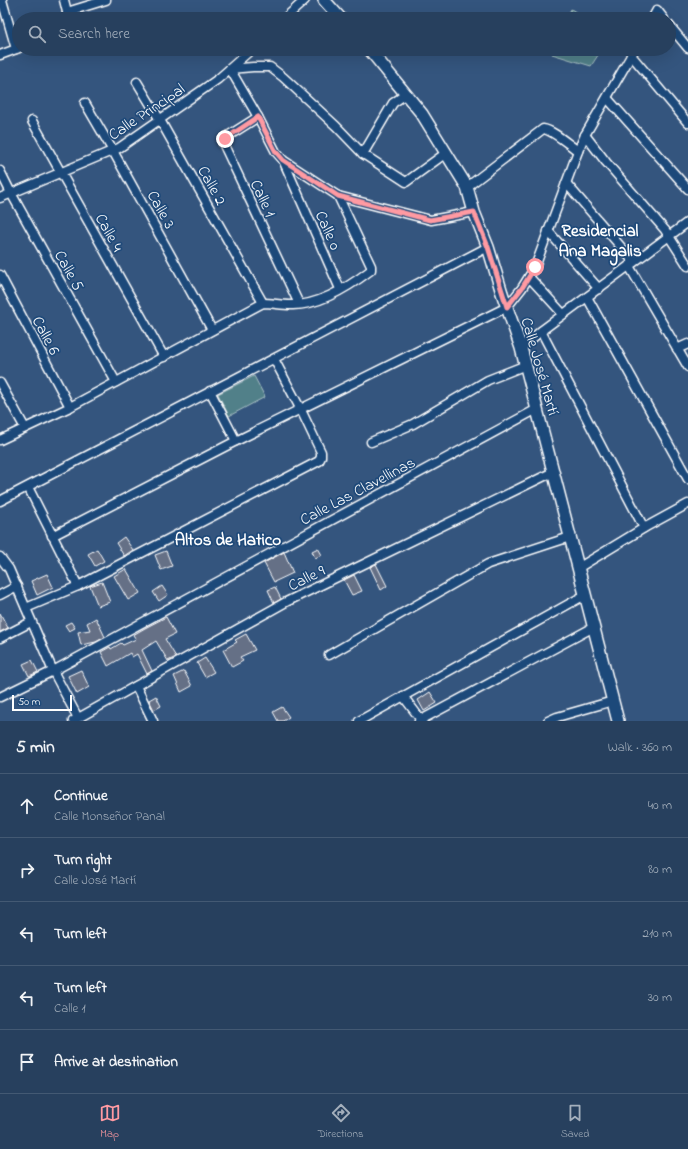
<!DOCTYPE html>
<html lang="en">
<head>
<meta charset="utf-8">
<style>
	:root { --surface:#27405e; --page:#334b67; --text:#f1f3f6; --muted:#a4afbc; --line:#435973; --accent:#ff9aa2 }
	body { margin:0; font-family:"Indie Flower",sans-serif; background:var(--page); color:var(--text) }
	.scale { position:absolute; left:12px; bottom:10px; width:60px; box-sizing:border-box; padding-left:4px; border:2px solid #fff; border-top:0; font-size:11px; line-height:14px; white-space:nowrap; color:#fff; -webkit-text-stroke:3px #1f4a7a; paint-order:stroke }
	.stop { position:absolute; width:12px; height:12px; margin:-9px; border:3px solid #ff9aa2; border-radius:50%; background:#fff }
	.stop.end { background:#ff9aa2; border-color:#fff; box-shadow:0 1px 4px #0008 }
	.list { margin:0; padding:0; list-style:none }
	h2 { display:flex; justify-content:space-between; align-items:center; height:52px; margin:0; padding:0 16px; font-size:17px }
	h2 small { font-size:13px; font-weight:400; color:var(--muted) }
	.list li { display:grid; grid-template-columns:26px 1fr auto; gap:12px; align-items:center; box-sizing:border-box; height:64px; padding:0 16px; border-top:1px solid var(--line) }
	.list b { display:block; font-size:15px; white-space:nowrap }
	.list p { margin:0; font-size:13px; white-space:nowrap; color:var(--muted) }
	.list em { font-size:13px; font-style:normal; color:var(--muted) }
	.icon { flex:none; width:22px; height:22px; fill:none; stroke:currentColor; stroke-width:2; stroke-linecap:round; stroke-linejoin:round }
	.map { position:relative; flex:none; width:688px; height:721px; overflow:hidden }
	.search { position:absolute; background:var(--surface); box-shadow:0 4px 16px #0002; left:12px; right:12px; top:12px; height:44px; display:flex; align-items:center; gap:10px; box-sizing:border-box; padding:0 14px; border-radius:22px; color:var(--muted); font-size:15px }
	.sheet { height:372px; background:var(--surface) }
	nav { display:flex; justify-content:space-around; align-items:center; box-sizing:border-box; height:56px; border-top:1px solid var(--line); background:var(--surface); font-size:11px; color:var(--muted) }
	nav a { display:grid; justify-items:center; gap:2px }
	nav .on { color:var(--accent) }
	.map>svg:first-child { display:block }
	.green { fill:#518089; stroke:#a8c0c4 }
	.building { fill:#656f86; stroke:#fff }
	.lines { fill:none; stroke-linecap:round; stroke-linejoin:round }
	.minor-casing { stroke:#fff; stroke-width:11 }
	.secondary-casing { stroke:#fff; stroke-width:14 }
	.minor { stroke:#1f4a7a; stroke-width:8 }
	.secondary { stroke:#1f4a7a; stroke-width:11 }
	.route { stroke:#ff9aa2; stroke-width:5 }
	.labels { text-anchor:middle; stroke-width:3.5; stroke-linejoin:round; paint-order:stroke }
	.street-label { font-size:16px; fill:#fff; stroke:#1f4a7a }
	.neighbourhood-label { font-size:17px; font-weight:bold; fill:#fff; stroke:#1f4a7a }
</style>
</head>
<body>
<div class="map">
<svg width="688" height="721" viewBox="0 0 688 721">
	<rect width="100%" height="100%" fill="#34557e"/>
	<filter id="ink" filterUnits="userSpaceOnUse"><feTurbulence type="fractalNoise" baseFrequency=".025" numOctaves="2"/><feDisplacementMap in="SourceGraphic" scale="8" xChannelSelector="R" yChannelSelector="G"/><feConvolveMatrix kernelMatrix="1 2 1 2 8 2 1 2 1" color-interpolation-filters="sRGB"/></filter>
	<g filter="url(#ink)">
		<g class="green">
			<path d="M571,9L587,19H566Z"/>
			<path d="M554,49H602L591,66L552,54Z"/>
			<path d="M254,376L265,397L229,416L218,394Z"/>
		</g>
		<g class="building">
			<path d="M124,537L133,550L124,556L116,543Z"/>
			<path d="M318,548L322,555L315,558L312,551Z"/>
			<path d="M97,549L104,561L95,566L88,554Z"/>
			<path d="M166,551L172,566L161,570L155,555Z"/>
			<path d="M284,552L293,573L274,582L264,563Z"/>
			<path d="M376,564L387,586L381,590L370,567Z"/>
			<path d="M126,569L140,593L128,600L114,576Z"/>
			<path d="M47,574L53,587L37,595L31,581Z"/>
			<path d="M354,575L362,591L352,595L344,580Z"/>
			<path d="M102,582L110,602L98,606L90,586Z"/>
			<path d="M162,586L168,595L159,601L153,592Z"/>
			<path d="M275,587L281,599L274,603L268,590Z"/>
			<path d="M0,613L8,628L0,632Z"/>
			<path d="M166,617L175,634L165,639L176,657L168,661L156,641L142,650L152,671L147,674L137,654L132,657L130,653L108,666L101,652L110,647L111,649L121,643L123,645L136,639L133,635L145,628Z"/>
			<path d="M96,618L105,637L96,642L81,645L78,632L90,630L87,623Z"/>
			<path d="M71,622L75,628L69,631L65,625Z"/>
			<path d="M246,634L255,650L240,657L243,661L232,667L223,650L237,642L235,640Z"/>
			<path d="M205,658L214,672L205,677L197,663Z"/>
			<path d="M32,660L38,672L29,676L23,664Z"/>
			<path d="M81,670L89,687L77,694L68,676Z"/>
			<path d="M184,671L192,686L181,692L174,676Z"/>
			<path d="M430,692L437,703L424,711L418,700Z"/>
			<path d="M156,696L161,706L154,710L149,700Z"/>
			<path d="M282,707L289,717L283,721H278L273,712Z"/>
		</g>
		<g class="lines">
			<defs>
				<g id="minor">
					<path d="M2,0L16,49"/>
					<path d="M64,0L67,12"/>
					<path d="M67,19V12L106,0"/>
					<path d="M284,19L305,0"/>
					<path d="M652,19L657,10L664,19"/>
					<path d="M669,25L688,48"/>
					<path d="M0,55L19,48"/>
					<path d="M631,55L688,123"/>
					<path d="M137,82L160,120L263,303"/>
					<path d="M406,94L393,103L363,154L406,182L446,153"/>
					<path d="M607,98L688,189"/>
					<path d="M85,103L113,151L212,330"/>
					<path d="M258,117L228,136L223,143L299,304"/>
					<path d="M32,121L164,357"/>
					<path d="M585,135L606,162L665,230L688,266"/>
					<path d="M363,154L336,126L283,77L270,67H253L230,69L258,117L276,152L283,160L338,196L431,220L474,212"/>
					<path d="M283,160L340,289"/>
					<path d="M0,171L11,193L116,382"/>
					<path d="M566,183L634,262"/>
					<path d="M467,187L543,129C553,130 569,145 578,151"/>
					<path d="M0,198L119,148L218,79L252,49"/>
					<path d="M548,231L599,289"/>
					<path d="M629,266L688,367"/>
					<path d="M0,275L70,407"/>
					<path d="M529,277L563,314"/>
					<path d="M587,297L688,479"/>
					<path d="M541,331L644,528"/>
					<path d="M521,348L541,331L688,222"/>
					<path d="M677,349L688,344"/>
					<path d="M0,383L25,428"/>
					<path d="M210,391L236,441"/>
					<path d="M0,440L70,407L263,303C272,303 281,305 291,305C318,306 350,286 371,270V266L338,196"/>
					<path d="M371,442L413,424L488,380L526,365"/>
					<path d="M28,487L78,586"/>
					<path d="M0,501L488,247"/>
					<path d="M52,536L236,441L507,307L522,288L535,267L578,151L585,135L635,49"/>
					<path d="M0,557L9,569L53,671L78,718"/>
					<path d="M578,568L644,528L688,504"/>
					<path d="M0,595L17,586"/>
					<path d="M26,608L78,586L319,461L321,457V452L301,410L274,359"/>
					<path d="M0,638L31,622"/>
					<path d="M329,655L488,564L570,537"/>
					<path d="M136,686L153,721"/>
					<path d="M403,696L422,721"/>
					<path d="M0,697L53,671L537,409"/>
					<path d="M73,721L286,602L553,472"/>
					<path d="M359,721L585,595"/>
					<path d="M419,721L594,627"/>
					<path d="M548,721L557,717L613,701"/>
				</g>
				<g id="secondary">
					<path d="M324,0L341,19"/>
					<path d="M369,49L422,114L467,187L474,212L488,247L502,293L521,348L618,721"/>
				</g>
			</defs>
			<use href="#minor" class="minor-casing"/>
			<use href="#secondary" class="secondary-casing"/>
			<use href="#minor" class="minor"/>
			<use href="#secondary" class="secondary"/>
		</g>
	</g>
	<g class="lines" filter="url(#ink)">
		<path class="route" d="M225,139L258,117L276,152L283,160L338,196L430,220L474,212L488,247L507,307L522,288L535,267"/>
	</g>
	<g class="labels">
		<g class="street-label">
			<text transform="translate(146 111) rotate(-34)" y="6">Calle Principal</text>
			<text transform="translate(213 185) rotate(61)" y="6">Calle 2</text>
			<text transform="translate(264 198) rotate(65)" y="6">Calle 1</text>
			<text transform="translate(162 209) rotate(61)" y="6">Calle 3</text>
			<text transform="translate(329 230) rotate(66)" y="6">Calle 0</text>
			<text transform="translate(110 232) rotate(61)" y="6">Calle 4</text>
			<text transform="translate(70 270) rotate(61)" y="6">Calle 5</text>
			<text transform="translate(47 335) rotate(62)" y="6">Calle 6</text>
			<text transform="translate(541 366) rotate(74)" y="6">Calle José Martí</text>
			<text transform="translate(357 490) rotate(-28)" y="6">Calle Las Clavellinas</text>
			<text transform="translate(306 577) rotate(-26)" y="6">Calle 9</text>
		</g>
		<g class="neighbourhood-label">
			<text x="600" y="236">Residencial<tspan x="600" dy="20">Ana Magalis</tspan></text>
			<text x="228" y="545">Altos de Hatico</text>
		</g>
	</g>
</svg>
<div class="scale">50 m</div>
<div class="stop" style="left:535px;top:267px"></div>
<div class="stop end" style="left:225px;top:139px"></div>
<div class="search"><svg class="icon" aria-label="search" viewBox="0 0 24 24"><circle cx="10" cy="10" r="6"/><path d="M15 15l6 6"/></svg>Search here</div>
</div>
<section class="sheet">
<h2>5 min<small>Walk · 360 m</small></h2>
<ul class="list">
<li><svg class="icon" aria-label="ahead" viewBox="0 0 24 24"><path d="M12 20V5M6 11l6-6 6 6"/></svg><div><b>Continue</b><p>Calle Monseñor Panal</p></div><em>40 m</em></li>
<li><svg class="icon" aria-label="right" viewBox="0 0 24 24"><path d="M7 20v-9h11M14 6l5 5-5 5"/></svg><div><b>Turn right</b><p>Calle José Martí</p></div><em>80 m</em></li>
<li><svg class="icon" aria-label="left" viewBox="0 0 24 24"><path d="M17 20v-9H6M10 6l-5 5 5 5"/></svg><div><b>Turn left</b></div><em>210 m</em></li>
<li><svg class="icon" aria-label="left" viewBox="0 0 24 24"><path d="M17 20v-9H6M10 6l-5 5 5 5"/></svg><div><b>Turn left</b><p>Calle 1</p></div><em>30 m</em></li>
<li><svg class="icon" aria-label="arrive" viewBox="0 0 24 24"><path d="M6 21V4h12l-3 4 3 4H6"/></svg><div><b>Arrive at destination</b></div></li>
</ul>
</section>
<nav>
<a class="on"><svg class="icon" aria-label="map" viewBox="0 0 24 24"><path d="M3 6l6-2 6 2 6-2v14l-6 2-6-2-6 2zM9 4v14M15 6v14"/></svg>Map</a>
<a><svg class="icon" aria-label="directions" viewBox="0 0 24 24"><path d="M12 3l9 9-9 9-9-9zM9 14v-3h6M13 9l2 2-2 2"/></svg>Directions</a>
<a><svg class="icon" aria-label="saved" viewBox="0 0 24 24"><path d="M7 4h10v16l-5-4-5 4z"/></svg>Saved</a>
</nav>
</body>
</html>
